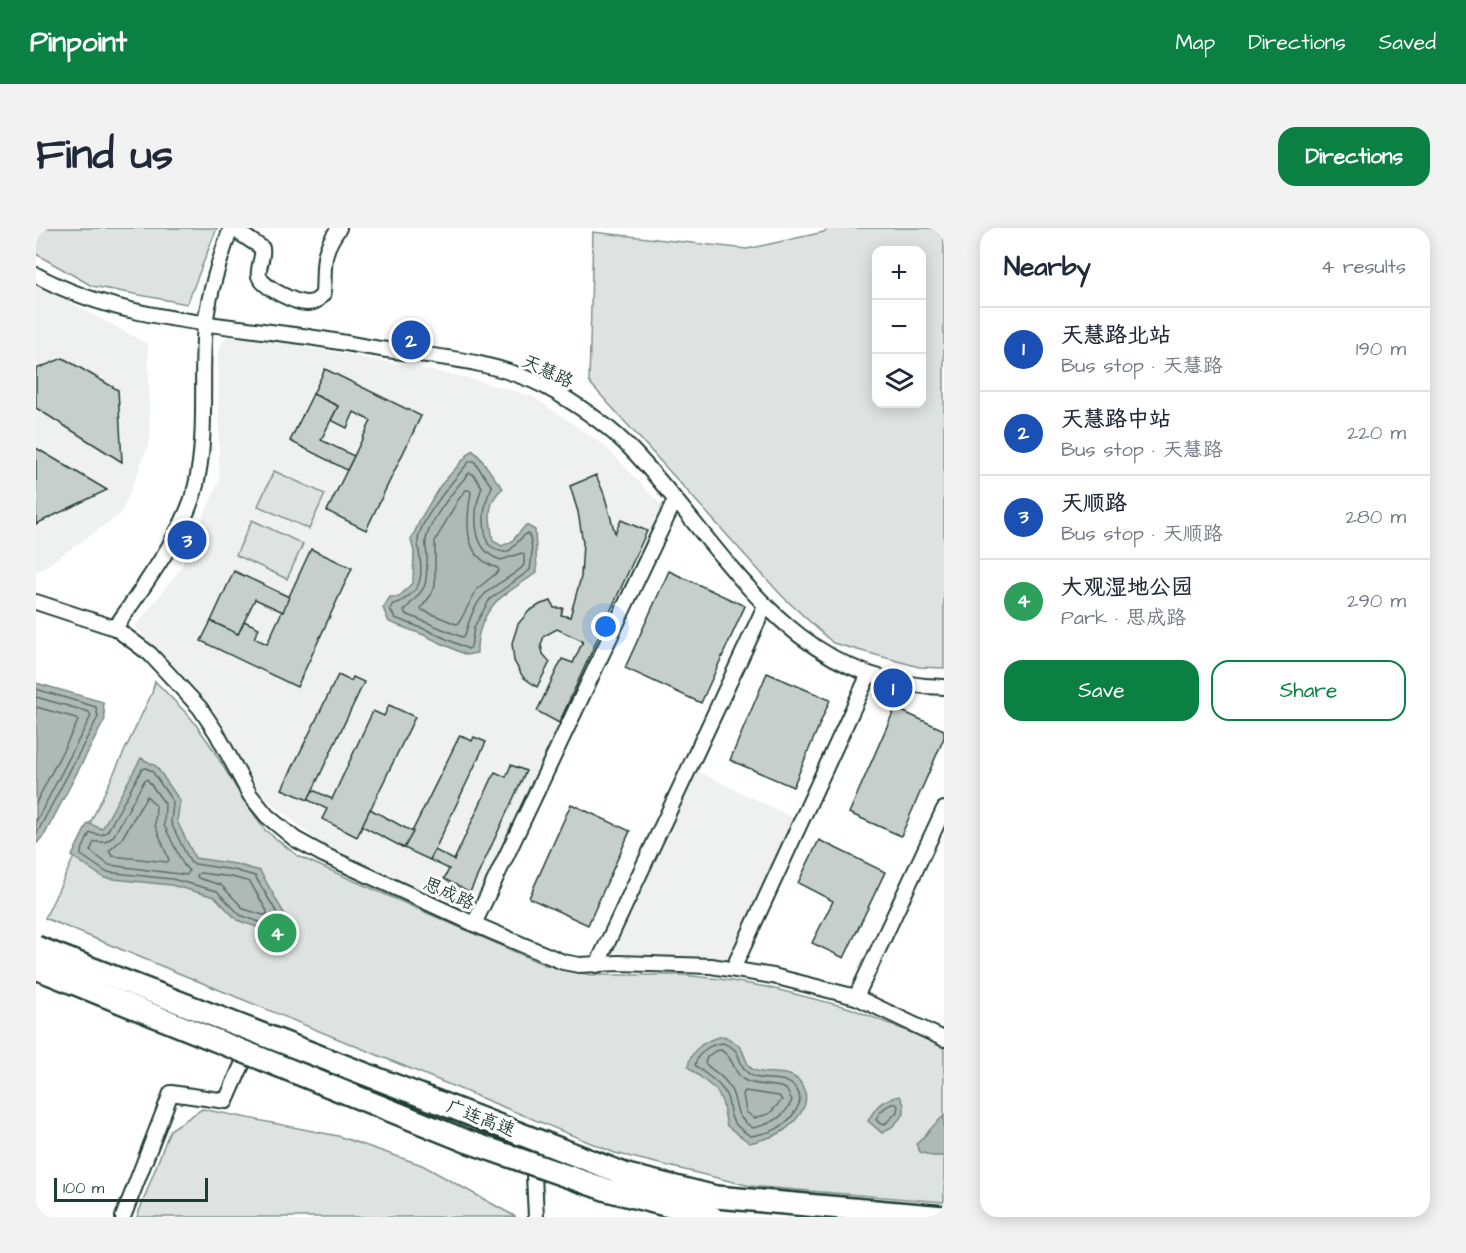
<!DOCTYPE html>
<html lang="en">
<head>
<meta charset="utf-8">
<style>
	:root { --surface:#fff; --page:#f2f2f3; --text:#1f2937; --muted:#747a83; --line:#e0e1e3; --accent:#0b8043 }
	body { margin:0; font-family:"Architects Daughter","LXGW WenKai TC",sans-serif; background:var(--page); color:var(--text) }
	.controls { position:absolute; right:18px; top:18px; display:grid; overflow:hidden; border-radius:12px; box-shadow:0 3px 15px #0003 }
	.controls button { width:54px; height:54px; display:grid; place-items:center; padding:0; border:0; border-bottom:2px solid var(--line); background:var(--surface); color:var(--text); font:30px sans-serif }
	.scale { position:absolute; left:18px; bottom:15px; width:154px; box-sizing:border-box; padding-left:6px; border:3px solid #1f3d34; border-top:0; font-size:16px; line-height:21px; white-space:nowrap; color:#1f3d34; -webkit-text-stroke:4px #fff; paint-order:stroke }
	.you { position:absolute; left:570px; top:399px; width:21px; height:21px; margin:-15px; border:4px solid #fff; border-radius:50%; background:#1a73e8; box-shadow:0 0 0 9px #1a73e833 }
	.badge { display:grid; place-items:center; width:39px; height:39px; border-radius:50%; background:var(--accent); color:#fff; font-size:20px; font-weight:700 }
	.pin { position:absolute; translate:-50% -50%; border:3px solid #fff; box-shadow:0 2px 6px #0006 }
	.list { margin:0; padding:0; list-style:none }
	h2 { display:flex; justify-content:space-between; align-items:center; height:78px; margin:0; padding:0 24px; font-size:26px }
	h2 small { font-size:20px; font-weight:400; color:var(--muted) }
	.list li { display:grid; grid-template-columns:39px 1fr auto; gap:18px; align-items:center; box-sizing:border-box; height:84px; padding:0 24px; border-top:2px solid var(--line) }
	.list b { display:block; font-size:22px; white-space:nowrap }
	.list p { margin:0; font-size:20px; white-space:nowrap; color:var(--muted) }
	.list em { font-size:20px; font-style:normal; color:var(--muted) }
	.actions { display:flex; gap:12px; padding:18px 24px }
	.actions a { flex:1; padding:14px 0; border:2px solid var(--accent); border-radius:18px; text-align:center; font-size:21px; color:var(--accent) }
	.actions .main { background:var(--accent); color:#fff }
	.icon { flex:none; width:33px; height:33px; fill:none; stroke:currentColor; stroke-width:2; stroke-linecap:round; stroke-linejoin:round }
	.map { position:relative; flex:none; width:908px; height:989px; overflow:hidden; border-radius:18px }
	header { display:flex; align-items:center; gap:36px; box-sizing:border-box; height:84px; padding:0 30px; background:var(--accent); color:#fff }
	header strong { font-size:28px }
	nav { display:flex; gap:33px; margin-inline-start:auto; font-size:21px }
	.intro { display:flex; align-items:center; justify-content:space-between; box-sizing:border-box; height:144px; padding:0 36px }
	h1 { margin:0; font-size:42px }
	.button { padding:15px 27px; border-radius:18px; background:var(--accent); color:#fff; font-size:21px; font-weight:700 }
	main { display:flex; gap:36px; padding:0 36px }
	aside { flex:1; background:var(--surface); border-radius:18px; box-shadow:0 3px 15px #0003 }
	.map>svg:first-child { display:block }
	.built { fill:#eef1f0 }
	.green { fill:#dee3e2; stroke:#7e908b; stroke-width:1.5; fill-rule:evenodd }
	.water { fill:#afbab7; stroke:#758883; stroke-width:1.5 }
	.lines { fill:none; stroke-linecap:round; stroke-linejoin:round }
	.shore { stroke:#596f68; stroke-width:1.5 }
	.building { fill:#c7cfcc; stroke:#1f3d34; stroke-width:1.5 }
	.minor-casing { stroke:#1f3d34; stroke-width:18 }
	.minor { stroke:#fff; stroke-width:14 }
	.highway-bridge-casing { stroke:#1f3d34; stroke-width:26; stroke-linecap:butt }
	.highway-bridge { stroke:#fff; stroke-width:21 }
	.labels { text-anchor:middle; stroke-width:6; stroke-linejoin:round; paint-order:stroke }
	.street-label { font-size:18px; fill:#1f3d34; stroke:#fff }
</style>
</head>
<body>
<header>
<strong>Pinpoint</strong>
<nav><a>Map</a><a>Directions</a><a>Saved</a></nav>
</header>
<div class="intro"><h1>Find us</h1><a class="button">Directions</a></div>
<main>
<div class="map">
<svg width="908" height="989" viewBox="0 0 908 989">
	<rect width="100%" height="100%" fill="#fff"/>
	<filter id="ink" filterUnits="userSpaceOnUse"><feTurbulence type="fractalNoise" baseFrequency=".0167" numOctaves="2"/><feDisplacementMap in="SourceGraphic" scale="12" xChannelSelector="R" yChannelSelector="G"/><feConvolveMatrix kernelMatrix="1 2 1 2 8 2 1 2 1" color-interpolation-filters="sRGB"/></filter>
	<g filter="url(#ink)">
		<g class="built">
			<path d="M0,56L112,116L114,213L85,286L0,345Z"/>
			<path d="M193,104L429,149L498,169L569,218L626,278L438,684L288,618L225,566L176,479L99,399L145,340L183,253L182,122Z"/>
			<path d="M661,543L760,591L691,735L575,724Z"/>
		</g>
		<g class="green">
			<path d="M0,0H181L151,76L56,58L0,26Z"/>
			<path d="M792,0H908V440L883,439L797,415L746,368L553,154L557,4L711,21L788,4ZM840,22H886V176H840Z"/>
			<path d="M238,243L289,266L273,301L222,278Z"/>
			<path d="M216,292L267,316L251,351L200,327Z"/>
			<path d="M119,453L155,490L173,515L204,566L229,602L262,628L509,737L555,747H646L684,751L731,759L814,780L908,818V974L714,958L579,925L9,690L116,465Z"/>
			<path d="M166,881L302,908L386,937L480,989H101L134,902Z"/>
		</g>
		<g class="water">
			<path d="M436,222C446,228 456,250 467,260C449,275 454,292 457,313L466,318L475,314L490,297L499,302L501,344C489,354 466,366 458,376C447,389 440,408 441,425L430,427L388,407L353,394L347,380L354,369H363L377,354L378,324L375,312L385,290L404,258Z"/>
			<path d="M0,455L67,474L69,491L9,606L0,616Z"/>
			<path d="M105,530L120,538L144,573L141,593L159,630L199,636L224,643L250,689L232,703L201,692L179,669L135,657L68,650L36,628L52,595L66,601Z"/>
			<path d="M688,808C693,811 700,814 703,818C709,824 709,834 714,839C726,852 761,834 769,864C771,873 769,879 764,886C750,906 737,909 714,915L691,898L686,873L680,862L652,839C655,820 671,811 688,808Z"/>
			<path d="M864,868L868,877V886L857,898L846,905L832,893C841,876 846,872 864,868Z"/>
			<path d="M908,888V928H896L884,924L880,916C891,907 897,896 908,888Z"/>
		</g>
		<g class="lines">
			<g class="shore">
				<path d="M434,233H438L456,259C446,277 446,296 452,316C477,336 476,313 492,305C497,315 496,331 494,342L454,371L438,399L435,419L432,421L391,402L359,390L354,381L357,376C366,375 378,365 382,357C388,344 383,327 382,315C380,295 421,248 434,233Z"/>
				<path d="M433,245L437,246L446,259C437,283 434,323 465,332L486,325L488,327V337C478,349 461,354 450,365C439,375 432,394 429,407L426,409L370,386L368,383C389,359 391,364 391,330C391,325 389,317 390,312C394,291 419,261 433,245Z"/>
				<path d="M430,262H433L435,264C430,295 426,329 462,340L463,343L441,361L423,395L420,396L386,382L385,380L395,367L399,358V313L422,272Z"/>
				<path d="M0,461L60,479L62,489L0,607"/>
				<path d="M0,469L53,484L55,488L0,594"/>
				<path d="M0,479L40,490L42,493L0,575"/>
				<path d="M110,540L116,543L137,574L135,595L154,634L159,636L198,642L219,648L241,685L240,689L229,696L204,687L181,663L136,651L70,644L45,627V624L54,605L65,607L71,604L106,541Z"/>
				<path d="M111,551L129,576L128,597L147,636L153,643L151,647L73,637L54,623L58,614H69L77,609L108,553Z"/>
				<path d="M111,568L120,578L119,597L133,632L131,634L76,628L73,623L85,612Z"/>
				<path d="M164,645L196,649L214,654L231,683V686L227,687L208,681L185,657L162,650L161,647Z"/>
				<path d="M687,815C691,817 696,819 699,822C704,828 704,838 710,843C723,858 748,843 761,862C770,875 754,893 742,900C735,905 724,906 715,908C682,890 702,877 684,858C677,850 666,844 659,837C662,824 674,816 687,815Z"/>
				<path d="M679,823L685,822C699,831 697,845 708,852C721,859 737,855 750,861L756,872C749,890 734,896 717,900C693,886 705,873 691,855C686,847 675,842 669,835L671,829Z"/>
				<path d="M709,863L743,868L746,872L733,886L718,890L710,884L707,866Z"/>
				<path d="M859,875L862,878L861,884L848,897L843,895L840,891C844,883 850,877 859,875Z"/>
			</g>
		</g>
		<g class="building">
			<path d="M27,130L82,162L86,234L0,180V141Z"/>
			<path d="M289,141L385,188L330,302L291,283L335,193L318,184L311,200L295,192L302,178L277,166Z"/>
			<path d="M277,166L302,178L285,212L318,228L311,242L254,213Z"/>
			<path d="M0,220L71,262L0,296Z"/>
			<path d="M560,247L568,266L579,305L585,292L611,303L523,495L501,483L526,431L537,435L547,413L521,401L508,408L505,417L507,426L514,434L501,459L487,449L478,433L476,415L482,396L493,383L505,376L515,373L518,380H527L525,387L534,389L545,349L547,315L542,284L534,258Z"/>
			<path d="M275,321L316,340L261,459L165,413L175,393L202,406L208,393L223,400L218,410L231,416Z"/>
			<path d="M198,343L253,369L247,384L219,371L202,406L175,393Z"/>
			<path d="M633,343L709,378L665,475L589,440Z"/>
			<path d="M731,445L794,472L757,559L694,532Z"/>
			<path d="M302,447L315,453L317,449L328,454L272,572L246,561Z"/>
			<path d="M353,477L379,489L321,609L286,591L291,581L272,572L277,562L296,571L337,483L348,488Z"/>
			<path d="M859,480L908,502V510L865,608L813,585Z"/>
			<path d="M424,507L436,513L438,509L450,514L394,632L368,620Z"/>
			<path d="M475,537L490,543L434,664L408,651L413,641L394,632L399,622L418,632L459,544L470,549Z"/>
			<path d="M535,576L594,603L552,697L493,670Z"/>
			<path d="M334,581L377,604L368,620L326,598Z"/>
			<path d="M783,612L849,644L808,730L776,715L797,673L762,655Z"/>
		</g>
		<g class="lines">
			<defs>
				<g id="minor">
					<path d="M196,0L226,20C228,30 221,39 223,48C227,60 260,75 271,75C279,75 283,71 287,66C289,37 284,26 303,0"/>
					<path d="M0,47C78,90 171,95 258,107C289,111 320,117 351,122C408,129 471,135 521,165C548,181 575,200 596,222C690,320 752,457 908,459"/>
					<path d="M0,374L79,400L114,426L164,480L180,504L214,567L231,588L259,611L288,627L438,696L527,734L543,737L583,735L675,738L737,748L820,769L908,811"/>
					<path d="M79,400C106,360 149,304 160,257C172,205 164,150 169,97C173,65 184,30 195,0"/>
					<path d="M438,696L639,272"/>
					<path d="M561,737L729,378"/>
					<path d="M697,741L833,446"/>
					<path d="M820,769L908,581"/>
					<path d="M498,947L500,989"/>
					<path d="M87,989L135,865L190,873L209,830"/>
				</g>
			</defs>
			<use href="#minor" class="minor-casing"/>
			<use href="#minor" class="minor"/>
			<defs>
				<g id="highway-bridge">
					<path d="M0,719L591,947L680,969L908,989"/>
					<path d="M0,740L430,913L571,962L676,989"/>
				</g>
			</defs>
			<use href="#highway-bridge" class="highway-bridge-casing"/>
			<use href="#highway-bridge" class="highway-bridge"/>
		</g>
	</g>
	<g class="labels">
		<g class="street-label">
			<text transform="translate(512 143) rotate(25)" y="6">天慧路</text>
			<text transform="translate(413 665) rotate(24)" y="6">思成路</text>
			<text transform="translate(445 890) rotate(21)" y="6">广连高速</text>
		</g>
	</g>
</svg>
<div class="controls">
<button>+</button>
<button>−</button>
<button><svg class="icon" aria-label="layers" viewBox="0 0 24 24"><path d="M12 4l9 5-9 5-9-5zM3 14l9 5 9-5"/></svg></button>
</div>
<div class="scale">100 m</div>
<div class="you"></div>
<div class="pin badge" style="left:857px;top:460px;background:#1a4fb4">1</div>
<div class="pin badge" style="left:375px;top:112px;background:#1a4fb4">2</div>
<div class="pin badge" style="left:151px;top:312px;background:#1a4fb4">3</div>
<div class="pin badge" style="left:241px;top:705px;background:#2e9e5b">4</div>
</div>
<aside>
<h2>Nearby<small>4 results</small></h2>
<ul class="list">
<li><span class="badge" style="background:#1a4fb4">1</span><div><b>天慧路北站</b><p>Bus stop · 天慧路</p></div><em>190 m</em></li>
<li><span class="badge" style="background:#1a4fb4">2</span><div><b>天慧路中站</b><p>Bus stop · 天慧路</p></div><em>220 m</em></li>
<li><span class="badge" style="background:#1a4fb4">3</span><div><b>天顺路</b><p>Bus stop · 天顺路</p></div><em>280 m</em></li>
<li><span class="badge" style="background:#2e9e5b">4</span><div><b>大观湿地公园</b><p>Park · 思成路</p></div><em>290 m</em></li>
</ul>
<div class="actions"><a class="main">Save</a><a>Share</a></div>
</aside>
</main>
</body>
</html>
